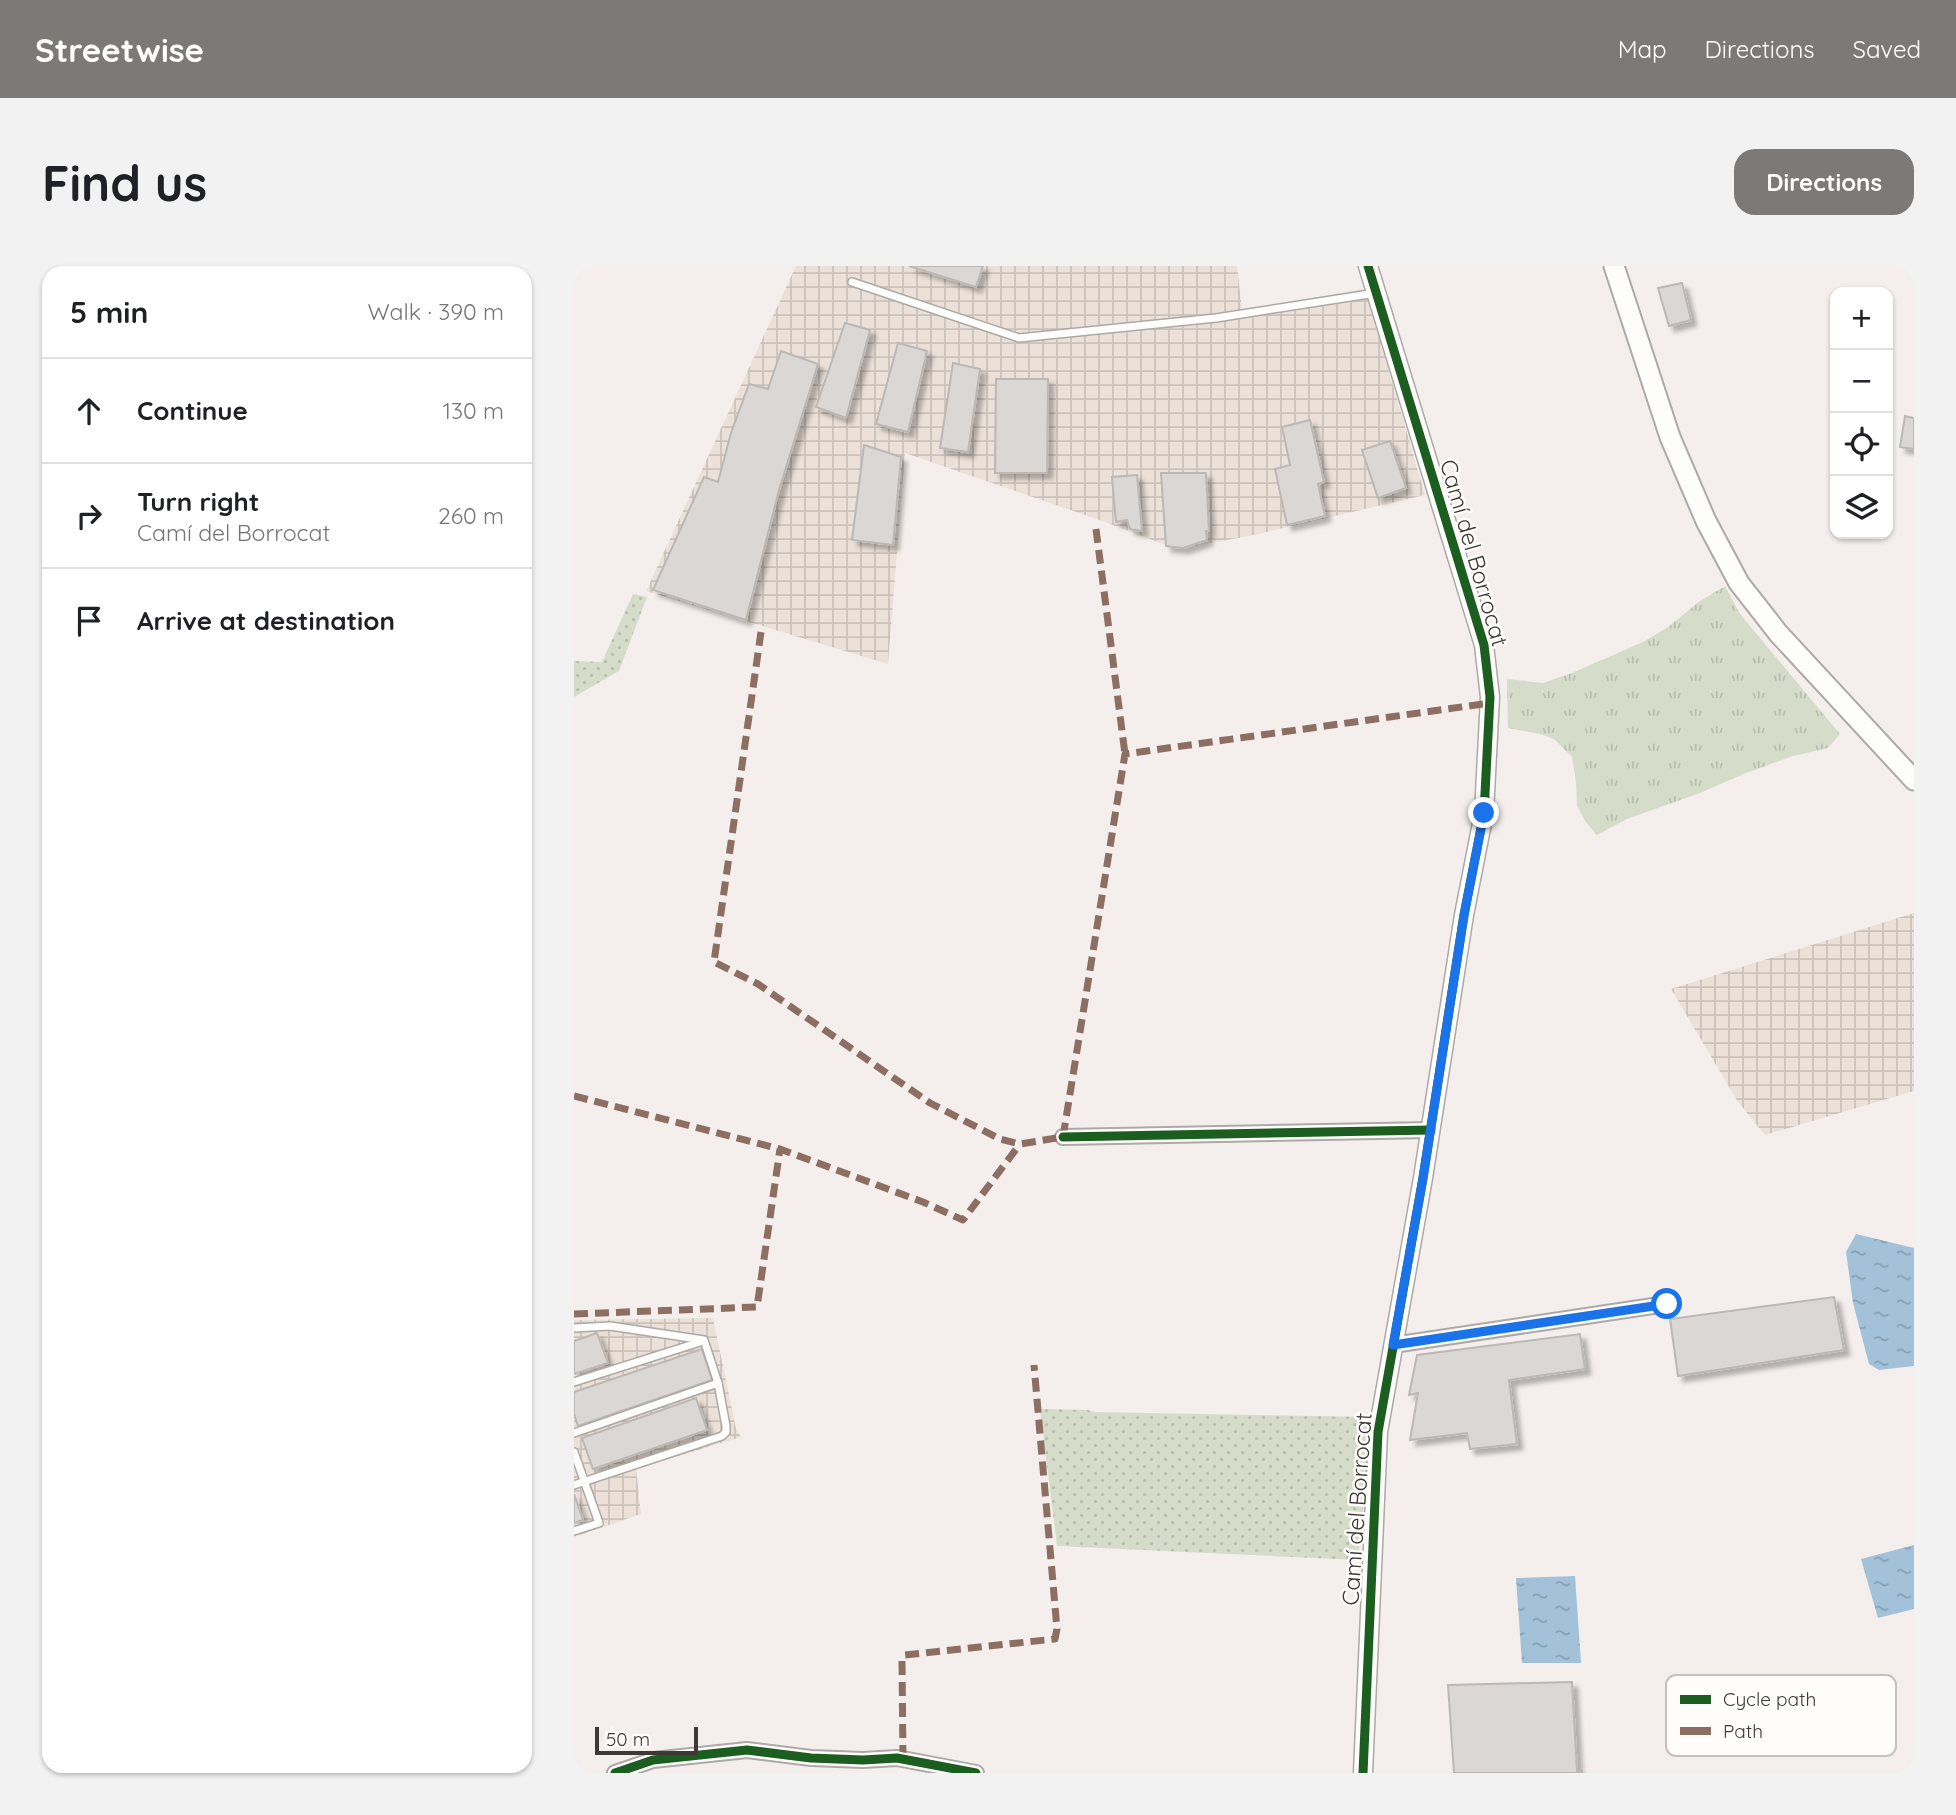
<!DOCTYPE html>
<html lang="en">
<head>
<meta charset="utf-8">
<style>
	:root { --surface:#fff; --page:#f2f2f2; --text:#202124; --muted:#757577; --line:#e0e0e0; --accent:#7c7976 }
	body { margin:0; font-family:Quicksand,sans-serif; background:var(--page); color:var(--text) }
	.controls { position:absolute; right:21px; top:21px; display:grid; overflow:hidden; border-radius:14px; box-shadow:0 2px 5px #0004 }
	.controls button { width:63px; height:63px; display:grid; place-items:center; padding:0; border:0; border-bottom:2px solid var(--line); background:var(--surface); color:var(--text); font:35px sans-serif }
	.scale { position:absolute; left:21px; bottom:18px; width:103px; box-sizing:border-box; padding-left:7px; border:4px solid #3c3936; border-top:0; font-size:19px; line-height:24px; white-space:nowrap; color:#3c3936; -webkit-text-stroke:5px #fffdfc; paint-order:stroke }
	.stop { position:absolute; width:21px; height:21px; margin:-16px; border:5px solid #1a73e8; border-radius:50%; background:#fff }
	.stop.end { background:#1a73e8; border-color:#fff; box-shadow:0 2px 7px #0008 }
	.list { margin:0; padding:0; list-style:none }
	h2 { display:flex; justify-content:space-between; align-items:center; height:91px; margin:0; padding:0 28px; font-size:30px }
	h2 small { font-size:23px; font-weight:400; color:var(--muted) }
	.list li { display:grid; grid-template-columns:46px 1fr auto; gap:21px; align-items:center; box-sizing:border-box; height:105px; padding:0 28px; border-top:2px solid var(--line) }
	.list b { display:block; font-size:26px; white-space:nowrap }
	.list p { margin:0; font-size:23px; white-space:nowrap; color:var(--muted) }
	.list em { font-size:23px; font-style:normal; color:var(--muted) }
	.icon { flex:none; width:38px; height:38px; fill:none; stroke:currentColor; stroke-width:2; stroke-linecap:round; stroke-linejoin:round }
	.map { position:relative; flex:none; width:1340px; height:1507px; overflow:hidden; border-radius:21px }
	header { display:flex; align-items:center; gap:42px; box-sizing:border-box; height:98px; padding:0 35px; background:var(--accent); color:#fff }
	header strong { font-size:33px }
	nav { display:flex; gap:38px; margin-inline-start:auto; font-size:24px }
	.intro { display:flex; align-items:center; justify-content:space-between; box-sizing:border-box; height:168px; padding:0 42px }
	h1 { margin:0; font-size:49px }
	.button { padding:18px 32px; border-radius:21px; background:var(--accent); color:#fff; font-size:24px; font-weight:700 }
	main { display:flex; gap:42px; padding:0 42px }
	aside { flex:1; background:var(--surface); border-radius:21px; box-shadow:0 2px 5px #0004 }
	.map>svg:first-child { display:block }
	.industrial { fill:url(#industrial-grid) }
	.grass { fill:url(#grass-dots) }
	.park { fill:url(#park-tufts) }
	.water { fill:url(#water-ripples) }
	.building { fill:#dbd7d5; stroke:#bbb8b6; stroke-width:2; filter:url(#shadow) }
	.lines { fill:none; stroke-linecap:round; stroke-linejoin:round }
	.service-casing { stroke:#aca9a6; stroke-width:10 }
	.minor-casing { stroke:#aca9a6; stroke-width:18 }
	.tertiary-casing { stroke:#aca9a6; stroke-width:21 }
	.secondary-casing { stroke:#aca9a6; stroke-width:23 }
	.service { stroke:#fdfdfc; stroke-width:7 }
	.minor { stroke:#fdfdfc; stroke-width:14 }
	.tertiary { stroke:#fdfdfc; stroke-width:18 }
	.secondary { stroke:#fdfdfc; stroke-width:19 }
	.quiet { stroke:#8d6e63; stroke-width:7; stroke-dasharray:14 7; stroke-linecap:butt }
	.cycleway-casing { stroke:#fffdfc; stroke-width:13 }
	.cycleway { stroke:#1b5e20; stroke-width:9 }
	.route { stroke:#1a73e8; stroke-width:9 }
	.labels { text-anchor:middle; stroke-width:5; stroke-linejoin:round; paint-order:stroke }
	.street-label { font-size:23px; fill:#3c3936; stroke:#fffdfc }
	.key { fill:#fffdfc; stroke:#c4c2c1; stroke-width:2 }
	.key-label { font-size:19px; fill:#3c3936 }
</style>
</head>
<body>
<header>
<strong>Streetwise</strong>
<nav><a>Map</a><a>Directions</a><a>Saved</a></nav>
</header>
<div class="intro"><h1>Find us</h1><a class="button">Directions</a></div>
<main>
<aside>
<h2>5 min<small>Walk · 390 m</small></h2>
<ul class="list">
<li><svg class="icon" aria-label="ahead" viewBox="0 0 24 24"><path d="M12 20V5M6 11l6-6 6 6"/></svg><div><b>Continue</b></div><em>130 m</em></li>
<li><svg class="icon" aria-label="right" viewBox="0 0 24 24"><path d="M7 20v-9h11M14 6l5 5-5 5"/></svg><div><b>Turn right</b><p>Camí del Borrocat</p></div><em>260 m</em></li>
<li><svg class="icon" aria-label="arrive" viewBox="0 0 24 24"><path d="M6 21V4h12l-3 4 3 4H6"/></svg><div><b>Arrive at destination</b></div></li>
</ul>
</aside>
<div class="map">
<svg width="1340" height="1507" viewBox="0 0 1340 1507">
	<defs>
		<pattern id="industrial-grid" width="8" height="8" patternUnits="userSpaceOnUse" patternTransform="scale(1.75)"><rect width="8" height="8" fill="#ebe1d9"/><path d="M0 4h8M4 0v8" fill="none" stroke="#cac2bb"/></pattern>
		<pattern id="grass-dots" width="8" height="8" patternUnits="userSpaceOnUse" patternTransform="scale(1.75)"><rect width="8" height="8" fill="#d5ddca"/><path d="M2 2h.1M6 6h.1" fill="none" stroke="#b8beae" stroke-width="1.8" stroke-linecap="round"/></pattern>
		<pattern id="park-tufts" width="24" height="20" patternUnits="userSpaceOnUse" patternTransform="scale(1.75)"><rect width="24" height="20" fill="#d5ddca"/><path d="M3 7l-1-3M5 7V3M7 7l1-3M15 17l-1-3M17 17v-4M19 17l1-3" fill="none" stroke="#b8beae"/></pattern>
		<pattern id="water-ripples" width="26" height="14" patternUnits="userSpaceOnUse" patternTransform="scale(1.75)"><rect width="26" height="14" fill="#a3c2d9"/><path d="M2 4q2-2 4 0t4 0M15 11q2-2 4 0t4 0" fill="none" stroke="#869fb1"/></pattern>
		<filter id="shadow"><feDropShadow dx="5.5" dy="5.5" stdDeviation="2" flood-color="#0004"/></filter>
	</defs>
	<rect width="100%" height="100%" fill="#f4efec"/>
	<g class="industrial">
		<path d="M222,0H663L668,44L791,23L851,229L675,270L609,282L592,279L517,251L331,187L314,398L72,325Z"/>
		<path d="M1340,647V825L1191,869L1164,836L1097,723Z"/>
		<path d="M139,1052L162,1163L167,1171L62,1203L67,1248L0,1271V1054Z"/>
	</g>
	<g class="grass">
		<path d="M59,328L73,331L45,405L0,431V395L28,396Z"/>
		<path d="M466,1143L514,1144L520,1146L800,1151L784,1294L483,1280Z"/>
	</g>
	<path class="park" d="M1151,320L1166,348L1266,468L1254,482L1219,490L1172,507L1126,527L1053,553L1023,569L1011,555L1003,540L1002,516L998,491L980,473L966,468L934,462L933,413L969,417L998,407L1069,376L1094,361L1126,335Z"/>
	<g class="water">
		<path d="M1282,968L1340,982V1100L1305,1104L1295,1098L1279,1037L1272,986Z"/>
		<path d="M1340,1279V1343L1304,1352L1287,1293Z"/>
		<path d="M1001,1310L1007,1397H948L942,1312Z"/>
	</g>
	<g class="building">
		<path d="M335,0H409L402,21Z"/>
		<path d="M1108,17L1117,54L1095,60L1084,22Z"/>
		<path d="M271,57L296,64L272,152L242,141Z"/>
		<path d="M324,77L353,85L334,166L302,158Z"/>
		<path d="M207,85L244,98L205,224L172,354L79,324L130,211L144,216L157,167L175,118L194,123Z"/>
		<path d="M379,97L406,103L394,186L366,182Z"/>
		<path d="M422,113H474L473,207H421Z"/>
		<path d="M1331,150L1340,152V183L1326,181Z"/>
		<path d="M736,154L750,216L744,218L751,250L713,259L701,203L716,199L708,161Z"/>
		<path d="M816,175L832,222L804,232L788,184Z"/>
		<path d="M290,179L327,191L319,279L278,274Z"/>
		<path d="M587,207H632L635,265H632L633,274L609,282L592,280Z"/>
		<path d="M563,209L568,265L556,263L553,254L542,256L538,211Z"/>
		<path d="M1260,1031L1270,1084L1104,1110L1096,1053Z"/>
		<path d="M23,1067L34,1097L0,1108V1075Z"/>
		<path d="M1006,1068L1011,1103L935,1114L943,1178L896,1183L893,1167L836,1174L844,1127L835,1129L843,1089Z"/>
		<path d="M128,1083L138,1114L4,1160L0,1148V1126Z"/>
		<path d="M122,1132L133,1164L19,1203L8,1172Z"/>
		<path d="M0,1228L9,1254L0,1257Z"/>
		<path d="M998,1416L1003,1505H1008V1507H880L874,1419Z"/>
	</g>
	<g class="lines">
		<defs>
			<g id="service">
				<path d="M278,16L445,72L642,52L802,27"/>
				<path d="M0,1062L36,1060L130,1074L144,1117L152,1160V1166L148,1170L0,1219"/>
				<path d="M0,1116L126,1076"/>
				<path d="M0,1167L144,1117"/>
				<path d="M0,1186L25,1257L0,1265"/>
			</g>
			<g id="minor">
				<path d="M489,871L857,864"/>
				<path d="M819,1079L1092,1038"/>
				<path d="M41,1507L79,1494L173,1484L237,1492L289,1494L323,1492L402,1507"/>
			</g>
			<path id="tertiary" d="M789,1507L804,1166L849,912L890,649L910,547L916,431L910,379L794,0"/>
			<path id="secondary" d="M1040,0L1096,171L1132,255L1165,317L1204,367L1340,514"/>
		</defs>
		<use href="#service" class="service-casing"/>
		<use href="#minor" class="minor-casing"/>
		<use href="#tertiary" class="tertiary-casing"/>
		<use href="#secondary" class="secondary-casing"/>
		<use href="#service" class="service"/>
		<use href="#minor" class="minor"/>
		<use href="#tertiary" class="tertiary"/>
		<use href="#secondary" class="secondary"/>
		<g class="quiet">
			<path d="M522,263L551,488"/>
			<path d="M187,366L140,696L184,718L356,837L426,873L446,878L489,871L551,488L916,437"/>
			<path d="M0,830L206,883L349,936L389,954L446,878"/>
			<path d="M0,1048L183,1041L206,883"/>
			<path d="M329,1493L328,1394L331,1389L481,1373L483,1363L460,1099"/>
		</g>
		<defs>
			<g id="cycleway">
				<path d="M489,871L857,864"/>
				<path d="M41,1507L79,1494L173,1484L237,1492L289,1494L323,1492L402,1507"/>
				<path d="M789,1507L804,1166L849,912L890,649L910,547L916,431L910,379L794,0"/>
			</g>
		</defs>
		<use href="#cycleway" class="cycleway-casing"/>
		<use href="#cycleway" class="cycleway"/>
	</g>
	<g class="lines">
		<path class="route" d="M910,547L890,649L849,912L819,1079L1093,1038"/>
	</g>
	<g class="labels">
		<g class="street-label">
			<text transform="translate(900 287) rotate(74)" y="8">Camí del Borrocat</text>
			<text transform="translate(783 1243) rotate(-86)" y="8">Camí del Borrocat</text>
		</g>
	</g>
	<rect x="1092" y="1409" width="230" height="81" rx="10" class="key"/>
	<rect x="1106" y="1429" width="31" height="9" fill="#1b5e20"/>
	<rect x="1106" y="1461" width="31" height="8" fill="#8d6e63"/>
	<g class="key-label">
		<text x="1149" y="1440">Cycle path</text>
		<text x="1149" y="1472">Path</text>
	</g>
</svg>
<div class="controls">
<button>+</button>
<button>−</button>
<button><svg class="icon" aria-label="locate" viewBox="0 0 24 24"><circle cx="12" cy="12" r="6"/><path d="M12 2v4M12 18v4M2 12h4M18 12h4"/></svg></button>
<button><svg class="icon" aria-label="layers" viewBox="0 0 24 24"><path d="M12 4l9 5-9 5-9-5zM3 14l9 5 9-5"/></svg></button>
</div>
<div class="scale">50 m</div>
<div class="stop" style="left:1093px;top:1038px"></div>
<div class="stop end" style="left:910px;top:547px"></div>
</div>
</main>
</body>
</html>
